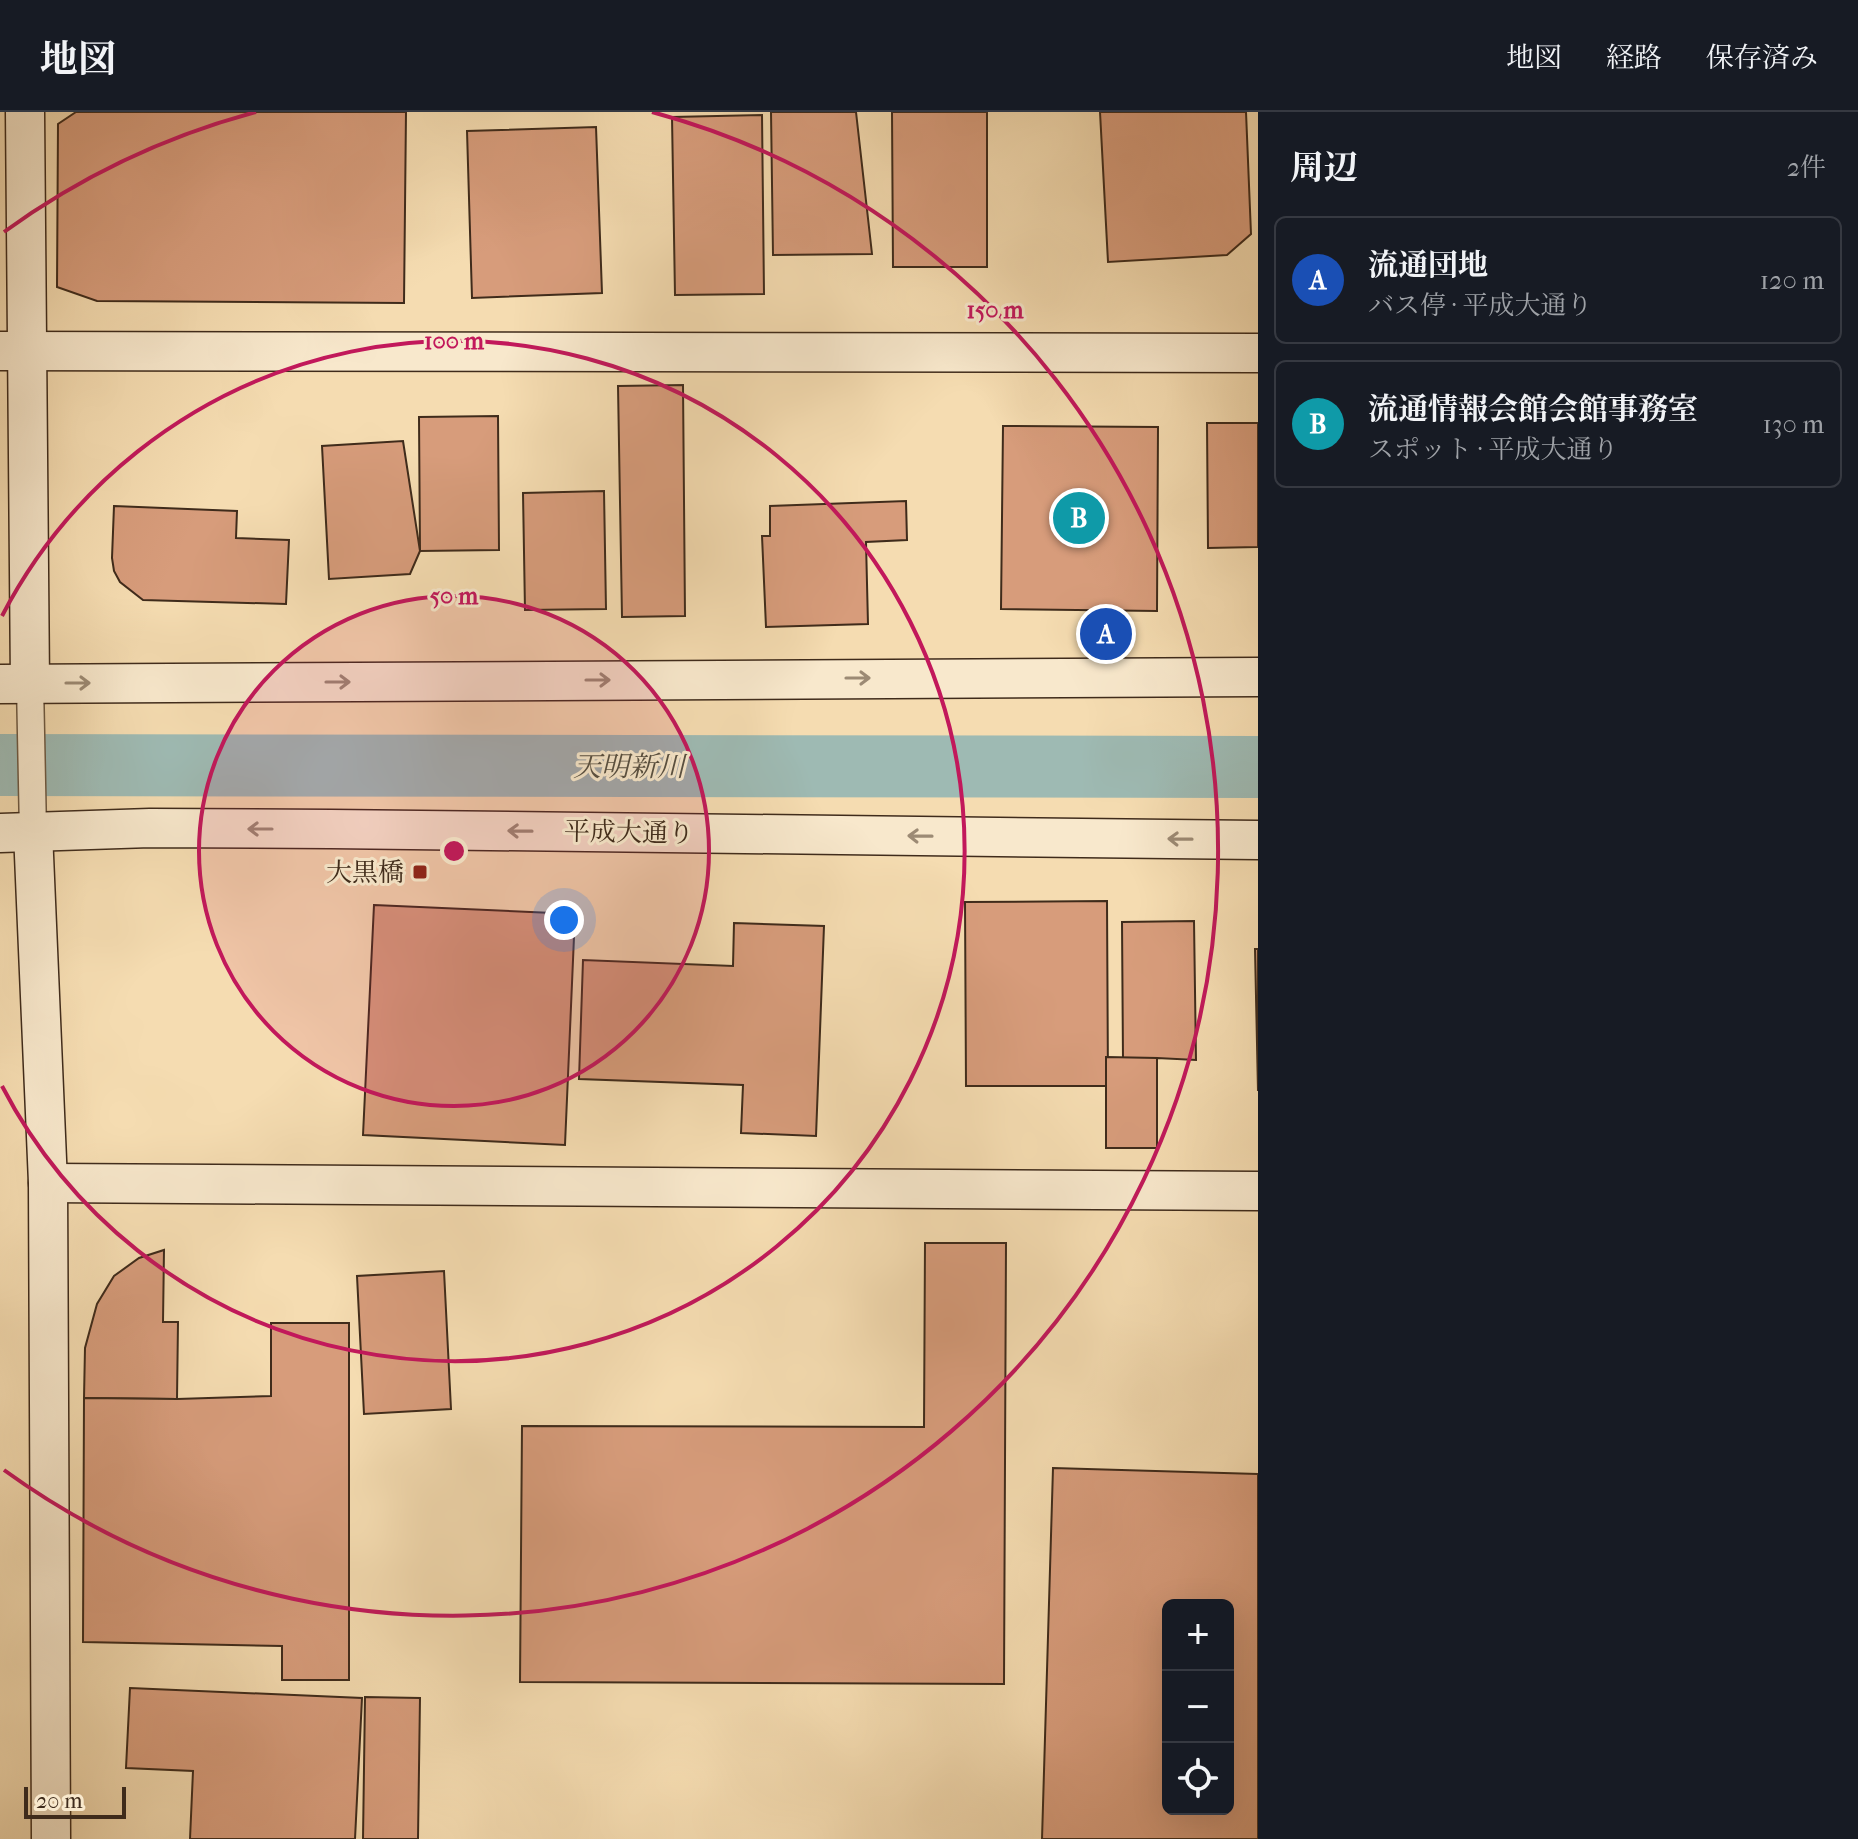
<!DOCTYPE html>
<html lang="ja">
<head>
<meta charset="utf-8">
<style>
	:root { --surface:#171b24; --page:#20242c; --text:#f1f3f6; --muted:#9ea1a6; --line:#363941; --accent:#8c9099 }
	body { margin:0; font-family:"IM FELL French Canon","Noto Serif JP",serif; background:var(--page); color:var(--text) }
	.controls { position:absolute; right:24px; bottom:24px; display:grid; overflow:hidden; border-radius:12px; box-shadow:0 8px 32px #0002 }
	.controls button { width:72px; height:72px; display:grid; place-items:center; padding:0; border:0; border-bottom:2px solid var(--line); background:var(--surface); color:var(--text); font:40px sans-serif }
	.scale { position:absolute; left:24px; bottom:20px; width:102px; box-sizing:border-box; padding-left:8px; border:4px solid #3f2b1b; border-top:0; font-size:22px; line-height:28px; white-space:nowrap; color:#3f2b1b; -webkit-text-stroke:6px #f8e8cc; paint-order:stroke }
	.you { position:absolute; left:564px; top:808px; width:28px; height:28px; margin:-20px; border:6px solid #fff; border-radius:50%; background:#1a73e8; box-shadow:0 0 0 12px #1a73e833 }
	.badge { display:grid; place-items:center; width:52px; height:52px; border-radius:50%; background:var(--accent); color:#fff; font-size:26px; font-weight:700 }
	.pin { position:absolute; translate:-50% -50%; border:4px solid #fff; box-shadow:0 2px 8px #0006 }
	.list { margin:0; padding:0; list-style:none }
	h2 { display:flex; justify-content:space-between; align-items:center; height:104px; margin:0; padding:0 32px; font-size:34px }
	h2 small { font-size:26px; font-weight:400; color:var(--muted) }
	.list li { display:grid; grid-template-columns:52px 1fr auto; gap:24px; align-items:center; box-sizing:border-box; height:128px; margin:0 16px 16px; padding:0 16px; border:2px solid var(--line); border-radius:12px }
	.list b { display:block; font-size:30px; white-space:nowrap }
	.list p { margin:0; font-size:26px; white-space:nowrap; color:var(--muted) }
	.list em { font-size:26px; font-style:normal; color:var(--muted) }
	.icon { flex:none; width:44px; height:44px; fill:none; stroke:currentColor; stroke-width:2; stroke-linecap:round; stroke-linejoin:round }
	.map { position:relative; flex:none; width:1258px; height:1727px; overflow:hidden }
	header { display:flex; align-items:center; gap:48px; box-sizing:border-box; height:112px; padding:0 40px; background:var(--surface); border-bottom:2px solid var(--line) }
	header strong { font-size:38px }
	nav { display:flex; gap:44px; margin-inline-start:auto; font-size:28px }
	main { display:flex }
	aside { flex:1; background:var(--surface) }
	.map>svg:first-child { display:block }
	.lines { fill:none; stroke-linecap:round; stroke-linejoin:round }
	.river { stroke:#9ebab3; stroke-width:62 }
	.building { fill:#d79c7b; stroke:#3f2b1b; stroke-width:2; fill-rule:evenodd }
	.street-casing { stroke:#6c5740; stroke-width:29 }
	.secondary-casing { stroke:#3f2b1b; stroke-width:41 }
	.street { stroke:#f8e8cc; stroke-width:26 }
	.secondary { stroke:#f8e8cc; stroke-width:38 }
	.oneway { stroke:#9c8a74 }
	.ring { fill:none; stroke:#c2185b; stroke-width:4 }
	.poi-dot { fill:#8f2418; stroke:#f8e8cc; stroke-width:3 }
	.labels { text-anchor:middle; stroke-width:6; stroke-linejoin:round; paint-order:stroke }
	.street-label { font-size:26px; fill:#3f2b1b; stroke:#f8e8cc }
	.poi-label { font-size:26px; fill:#3f2b1b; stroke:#f8e8cc; text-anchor:end }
	.water-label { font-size:28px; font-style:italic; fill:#574f41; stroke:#f8e8cc }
	.centre { fill:#c2185b; stroke:#f8e8cc; stroke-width:4 }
	.ring-label { font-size:24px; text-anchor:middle; font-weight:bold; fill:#c2185b; stroke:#f8e8cc; stroke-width:6; stroke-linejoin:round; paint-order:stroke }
</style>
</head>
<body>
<header>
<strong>地図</strong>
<nav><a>地図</a><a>経路</a><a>保存済み</a></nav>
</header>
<main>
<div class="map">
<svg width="1258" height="1727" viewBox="0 0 1258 1727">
	<rect width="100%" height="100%" fill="#f5dcb1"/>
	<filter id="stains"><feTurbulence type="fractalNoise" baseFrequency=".0025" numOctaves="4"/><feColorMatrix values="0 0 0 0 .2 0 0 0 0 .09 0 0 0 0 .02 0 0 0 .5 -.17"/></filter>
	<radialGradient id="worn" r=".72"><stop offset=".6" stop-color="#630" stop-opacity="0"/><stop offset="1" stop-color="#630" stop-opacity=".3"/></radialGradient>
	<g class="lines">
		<path class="river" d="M0,653L1258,655"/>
	</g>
	<g class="building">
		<path d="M76,0H406L404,191L97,189L57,175L58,12Z"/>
		<path d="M771,0H856L872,142L773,143Z"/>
		<path d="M892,0H987V155H893Z"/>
		<path d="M1100,0H1246L1251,122L1227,143L1108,150Z"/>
		<path d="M762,3L764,182L675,183L672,5Z"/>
		<path d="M596,15L602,181L472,186L467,19Z"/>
		<path d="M683,273L685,504L622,505L618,274Z"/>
		<path d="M498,304L499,438L420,439L419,305Z"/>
		<path d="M1207,311H1258V435L1208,436Z"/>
		<path d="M1003,314L1158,315L1157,499L1001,497Z"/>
		<path d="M403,329L420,439L410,462L329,467L322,334Z"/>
		<path d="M604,379L606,497L525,498L523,381Z"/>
		<path d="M906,389L907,428L866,430L868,512L766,515L762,424H770V394Z"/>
		<path d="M114,394L237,399L236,426L289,428L286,492L143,488L120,470L114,459L112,446Z"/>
		<path d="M1107,789L1108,974H966L965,790Z"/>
		<path d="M374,793L575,802L565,1033L363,1023Z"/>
		<path d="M1194,809L1196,948L1157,946L1123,949L1122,810Z"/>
		<path d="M734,811L824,814L816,1024L741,1021L743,973L579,967L583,848L733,854Z"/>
		<path d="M1255,837H1258V979Z"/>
		<path d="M1106,945L1157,946V1036H1106Z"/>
		<path d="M925,1131H1006L1004,1572L520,1570L522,1314L924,1315Z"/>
		<path d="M164,1138L163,1210H178L177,1287L84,1286L85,1236L97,1192L114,1164L139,1146Z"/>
		<path d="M444,1159L451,1297L364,1302L357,1164Z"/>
		<path d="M271,1211H349V1568H282V1534L83,1530L84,1286L177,1287L271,1284Z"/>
		<path d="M1053,1356L1258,1362V1727H1042ZM1168,1493H1228V1697H1168Z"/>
		<path d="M130,1576L362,1586L355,1727H190L193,1659L126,1656Z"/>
		<path d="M365,1585L420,1586L418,1727H363Z"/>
	</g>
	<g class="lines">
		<defs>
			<path id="street" d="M30,572L33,720"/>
			<g id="secondary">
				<path d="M25,0L30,572"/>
				<path d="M0,239L1258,241"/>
				<path d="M0,572L1258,565"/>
				<path d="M33,720L48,1071L51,1727"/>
				<path d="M0,721L150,716L331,717L1258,728"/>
				<path d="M48,1071L1258,1079"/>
			</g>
		</defs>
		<use href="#street" class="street-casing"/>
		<use href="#secondary" class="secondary-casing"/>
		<use href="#street" class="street"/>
		<use href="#secondary" class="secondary"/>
	</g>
	<defs><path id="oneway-shaft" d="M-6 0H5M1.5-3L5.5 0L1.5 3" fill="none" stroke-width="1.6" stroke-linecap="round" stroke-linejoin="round" transform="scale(2)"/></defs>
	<g class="oneway">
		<use href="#oneway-shaft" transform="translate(858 566)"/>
		<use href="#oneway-shaft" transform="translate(598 568)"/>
		<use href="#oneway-shaft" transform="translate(338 570)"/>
		<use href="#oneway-shaft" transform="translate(78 571)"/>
		<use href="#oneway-shaft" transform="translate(260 717) rotate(-180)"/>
		<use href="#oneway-shaft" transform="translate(520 719) rotate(-179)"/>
		<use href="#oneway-shaft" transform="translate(920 724) rotate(-179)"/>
		<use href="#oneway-shaft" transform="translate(1180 727) rotate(-179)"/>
	</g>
	<circle cx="454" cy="739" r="255" fill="#c2185b" fill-opacity=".12"/>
	<g class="ring">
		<circle cx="454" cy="739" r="255"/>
		<path d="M2 504A510 510 0 1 1 2 974"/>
		<path d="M4 120A765 765 0 0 1 256 0M652 0A765 765 0 1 1 4 1358"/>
	</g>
	<rect class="poi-dot" x="412" y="752" width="16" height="16" rx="4"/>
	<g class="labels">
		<g class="street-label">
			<text transform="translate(629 720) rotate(1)" y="9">平成大通り</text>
		</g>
		<g class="poi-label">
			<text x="404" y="769">大黒橋</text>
		</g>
		<g class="water-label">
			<text x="629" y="664">天明新川</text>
		</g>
	</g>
	<circle cx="454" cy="739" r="12" class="centre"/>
	<g class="ring-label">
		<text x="995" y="206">150 m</text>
		<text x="454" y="237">100 m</text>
		<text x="454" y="492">50 m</text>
	</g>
	<rect width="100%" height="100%" filter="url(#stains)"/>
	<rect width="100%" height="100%" fill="url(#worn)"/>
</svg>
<div class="controls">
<button>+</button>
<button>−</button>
<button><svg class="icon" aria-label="locate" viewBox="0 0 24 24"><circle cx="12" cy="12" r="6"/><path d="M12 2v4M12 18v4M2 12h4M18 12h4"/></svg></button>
</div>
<div class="scale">20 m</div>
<div class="you"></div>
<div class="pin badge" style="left:1106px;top:522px;background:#1a4fb4">A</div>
<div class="pin badge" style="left:1079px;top:406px;background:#0f9aa8">B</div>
</div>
<aside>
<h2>周辺<small>2件</small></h2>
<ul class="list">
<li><span class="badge" style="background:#1a4fb4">A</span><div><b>流通団地</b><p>バス停 · 平成大通り</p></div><em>120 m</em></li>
<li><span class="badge" style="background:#0f9aa8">B</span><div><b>流通情報会館会館事務室</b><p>スポット · 平成大通り</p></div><em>130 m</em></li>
</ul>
</aside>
</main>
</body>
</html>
